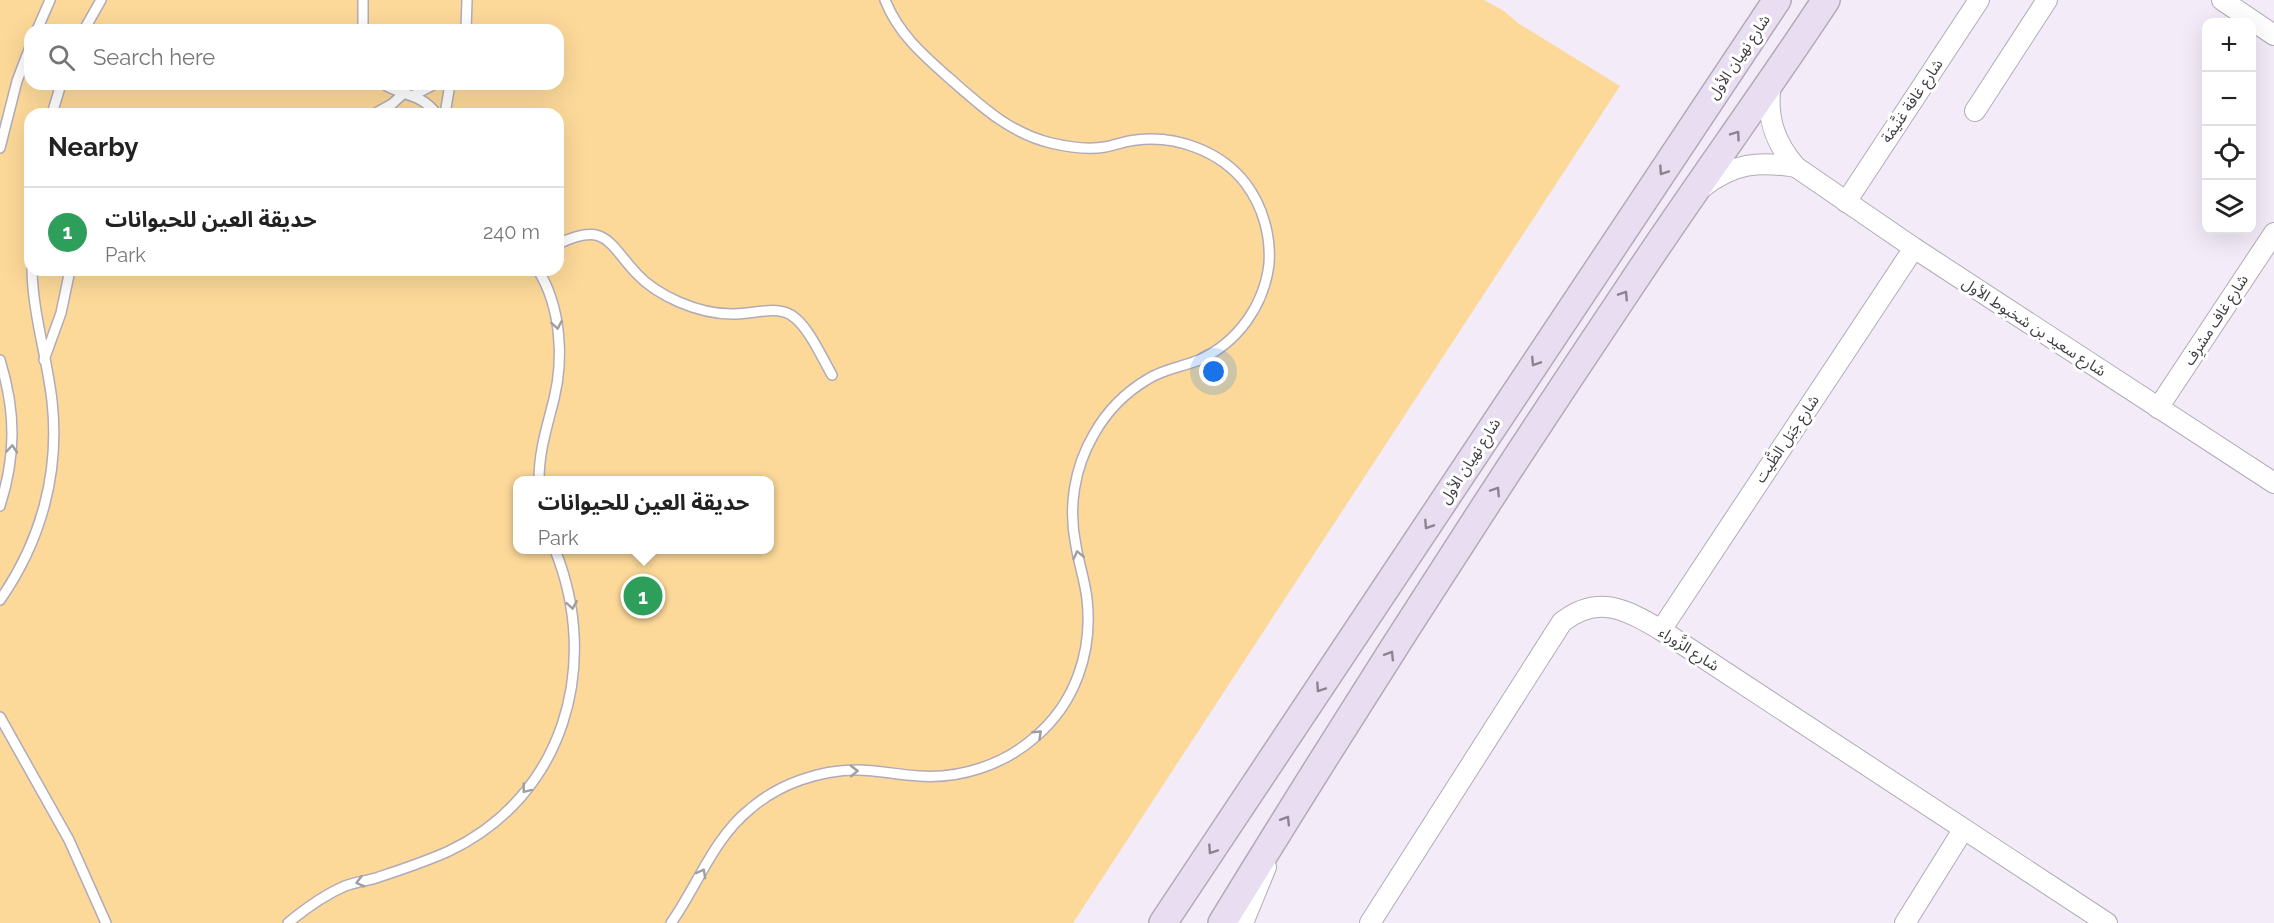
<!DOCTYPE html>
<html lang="en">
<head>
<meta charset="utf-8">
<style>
	:root { --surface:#fff; --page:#f6f6f6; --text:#222; --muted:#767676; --line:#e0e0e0; --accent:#8e680c }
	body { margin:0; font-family:Raleway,"Noto Sans Arabic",sans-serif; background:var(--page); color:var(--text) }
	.controls { position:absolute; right:18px; top:18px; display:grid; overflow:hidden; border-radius:12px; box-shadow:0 6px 24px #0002 }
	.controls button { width:54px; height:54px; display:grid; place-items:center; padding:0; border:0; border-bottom:2px solid var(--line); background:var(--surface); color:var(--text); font:30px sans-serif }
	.you { position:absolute; left:1214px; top:372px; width:21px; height:21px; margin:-15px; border:4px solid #fff; border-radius:50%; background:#1a73e8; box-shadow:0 0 0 9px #1a73e833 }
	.badge { display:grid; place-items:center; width:39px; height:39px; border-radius:50%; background:var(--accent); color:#fff; font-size:20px; font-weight:700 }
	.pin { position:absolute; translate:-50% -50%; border:3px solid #fff; box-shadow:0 2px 6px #0006 }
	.popup { position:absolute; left:513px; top:476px; width:261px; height:78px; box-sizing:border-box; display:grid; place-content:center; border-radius:12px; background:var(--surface); filter:drop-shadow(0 2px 4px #0005); font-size:20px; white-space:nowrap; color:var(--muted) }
	.popup b { font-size:22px; color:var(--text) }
	.popup::after { content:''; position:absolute; left:50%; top:100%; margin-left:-12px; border:12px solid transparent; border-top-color:var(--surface) }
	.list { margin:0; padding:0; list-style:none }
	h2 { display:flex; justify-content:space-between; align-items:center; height:78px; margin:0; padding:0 24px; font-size:26px }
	h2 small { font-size:20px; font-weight:400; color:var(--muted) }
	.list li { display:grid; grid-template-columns:39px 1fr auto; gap:18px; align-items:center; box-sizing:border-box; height:90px; padding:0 24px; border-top:2px solid var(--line) }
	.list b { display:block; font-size:22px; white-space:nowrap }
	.list p { margin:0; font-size:20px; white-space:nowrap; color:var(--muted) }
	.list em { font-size:20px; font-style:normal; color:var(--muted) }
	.icon { flex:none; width:33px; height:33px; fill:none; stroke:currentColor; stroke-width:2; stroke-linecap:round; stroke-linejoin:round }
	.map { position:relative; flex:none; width:2274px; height:923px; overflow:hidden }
	.search { position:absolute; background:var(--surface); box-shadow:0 6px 24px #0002; left:24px; top:24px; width:540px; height:66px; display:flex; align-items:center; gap:15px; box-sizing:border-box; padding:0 21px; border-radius:18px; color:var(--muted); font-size:22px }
	.panel { position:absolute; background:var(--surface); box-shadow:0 6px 24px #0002; left:24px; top:108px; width:540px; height:168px; border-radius:18px }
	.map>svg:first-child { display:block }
	.green { fill:#fcd999; fill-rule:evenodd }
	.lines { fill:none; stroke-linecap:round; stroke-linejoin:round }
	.service-casing { stroke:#b2abb7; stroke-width:12 }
	.minor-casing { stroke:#b2abb7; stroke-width:22 }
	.secondary-casing { stroke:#b2abb7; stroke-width:30 }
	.service { stroke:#fff; stroke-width:9 }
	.minor { stroke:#fff; stroke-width:20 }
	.secondary { stroke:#e9def1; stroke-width:27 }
	.oneway { stroke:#8b8490 }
	.oneway2 { stroke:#9e9da0 }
	.labels { text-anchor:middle; stroke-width:6; stroke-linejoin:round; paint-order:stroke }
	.street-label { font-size:15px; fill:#3e3b40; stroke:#fff }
</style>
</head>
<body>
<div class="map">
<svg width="2274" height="923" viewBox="0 0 2274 923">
	<rect width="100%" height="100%" fill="#f3ebf8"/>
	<path class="green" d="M0,0H1484L1504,11L1518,23L1620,86L1073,923H0ZM30,30H558V84H30ZM30,114H558V270H30ZM517,480H769V550H517Z"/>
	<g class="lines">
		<defs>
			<g id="service">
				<path d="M37,30L50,0"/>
				<path d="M84,30L101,0"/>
				<path d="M363,30V0"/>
				<path d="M466,30L467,0"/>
				<path d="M383,84C404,97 419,92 437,114"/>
				<path d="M414,95L435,84"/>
				<path d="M52,114L61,84"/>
				<path d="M374,114L392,104L404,93"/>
				<path d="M445,114L450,84"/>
				<path d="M0,148L17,81L30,47"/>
				<path d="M558,244C606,221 608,243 637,274C648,286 663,295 679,302C695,309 714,314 732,314C751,315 775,305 791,315C808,325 822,358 832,375"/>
				<path d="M538,270C561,307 564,358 554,399C547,427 539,451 539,480"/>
				<path d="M0,360C16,412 16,455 0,506"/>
				<path d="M44,360L61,313L70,270"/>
				<path d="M0,600C41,541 60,473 52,401C47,357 33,315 32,270"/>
				<path d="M0,717L69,840L106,923"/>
				<path d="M288,923C306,908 324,895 345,886C355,882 366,881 376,878C400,870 425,862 449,851C565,796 601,664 555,550"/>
				<path d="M671,923C698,885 713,839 750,809C779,784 819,770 857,770C878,770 898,775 919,776C960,779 1003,765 1034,738C1075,704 1093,652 1087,599C1085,581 1079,564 1076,546C1068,508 1074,468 1094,434C1107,411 1126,392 1148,379C1164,369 1182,367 1199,360C1237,343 1264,306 1269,264C1271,236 1263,207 1246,184C1221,151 1176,135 1136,140C1125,141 1116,145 1105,147C1088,150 1068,147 1051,143C1009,133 980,105 948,77C922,54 898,33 885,0"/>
			</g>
			<g id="minor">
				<path d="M2222,0L2274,35"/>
				<path d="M1771,84C1766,116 1774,142 1796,167L1914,248L2274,483"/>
				<path d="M1975,111L2047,0"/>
				<path d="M1703,187C1734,163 1758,161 1796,167"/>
				<path d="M1846,202L1979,0"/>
				<path d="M2158,408L2274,233"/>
				<path d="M1661,630L1914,248"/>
				<path d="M1243,923L1266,867"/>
				<path d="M1370,923L1562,622C1598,594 1625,609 1661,630L2107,923"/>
				<path d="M1905,923L1963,830"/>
			</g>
			<g id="secondary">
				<path d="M1163,923L1777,0"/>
				<path d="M1222,923C1353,709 1489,497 1629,288C1693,191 1762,97 1826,0"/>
			</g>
		</defs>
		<use href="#service" class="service-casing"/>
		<use href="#minor" class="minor-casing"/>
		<use href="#secondary" class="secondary-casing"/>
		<use href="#service" class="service"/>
		<use href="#minor" class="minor"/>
		<use href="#secondary" class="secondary"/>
	</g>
	<defs><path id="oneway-chevron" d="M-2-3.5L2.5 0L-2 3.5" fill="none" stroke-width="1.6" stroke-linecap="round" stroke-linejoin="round" transform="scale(1.5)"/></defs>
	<g class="oneway">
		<use href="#oneway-chevron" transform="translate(1736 135) rotate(-55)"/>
		<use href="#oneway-chevron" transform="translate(1663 171) rotate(124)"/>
		<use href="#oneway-chevron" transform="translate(1624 295) rotate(-57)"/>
		<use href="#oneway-chevron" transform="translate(1535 362) rotate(123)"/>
		<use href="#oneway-chevron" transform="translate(1496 491) rotate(-57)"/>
		<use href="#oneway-chevron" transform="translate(1428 525) rotate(123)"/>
		<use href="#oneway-chevron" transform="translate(1390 655) rotate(-58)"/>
		<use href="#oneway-chevron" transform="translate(1320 688) rotate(124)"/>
		<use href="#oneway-chevron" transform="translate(1286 820) rotate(-58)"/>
		<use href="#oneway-chevron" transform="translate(1212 850) rotate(124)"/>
	</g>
	<g class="oneway2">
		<use href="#oneway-chevron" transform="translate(557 325) rotate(80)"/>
		<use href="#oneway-chevron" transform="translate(12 449) rotate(-85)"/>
		<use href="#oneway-chevron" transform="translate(1078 555) rotate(-103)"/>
		<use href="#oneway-chevron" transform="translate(572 605) rotate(80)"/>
		<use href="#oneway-chevron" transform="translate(1038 734) rotate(-43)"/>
		<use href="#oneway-chevron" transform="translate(854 771) rotate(-1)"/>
		<use href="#oneway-chevron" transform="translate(526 789) rotate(128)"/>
		<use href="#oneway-chevron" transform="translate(702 873) rotate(-61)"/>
		<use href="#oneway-chevron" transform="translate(360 882) rotate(165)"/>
	</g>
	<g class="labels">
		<g class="street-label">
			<text transform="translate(1739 57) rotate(-56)" y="5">شارع نهيان الأول</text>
			<text transform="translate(1912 101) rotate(-56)" y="5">شارع غافة غنَّيمَة</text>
			<text transform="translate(2216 320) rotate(-57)" y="5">شارع غاف مشرِف</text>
			<text transform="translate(2034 327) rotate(33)" y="5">شارع سعيد بن شخبوط الأول</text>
			<text transform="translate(1787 439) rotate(-56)" y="5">شارع جَبَل الظَّيت</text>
			<text transform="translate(1470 461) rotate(-57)" y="5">شارع نهيان الأول</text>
			<text transform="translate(1689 649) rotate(33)" y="5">شارع الزَّوراء</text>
		</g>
	</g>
</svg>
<div class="controls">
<button>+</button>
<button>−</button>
<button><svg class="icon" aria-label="locate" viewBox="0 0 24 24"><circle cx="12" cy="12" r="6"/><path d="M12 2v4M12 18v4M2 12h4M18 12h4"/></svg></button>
<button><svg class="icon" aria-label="layers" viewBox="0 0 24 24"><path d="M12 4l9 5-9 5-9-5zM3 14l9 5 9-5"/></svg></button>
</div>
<div class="you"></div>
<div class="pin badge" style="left:643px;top:596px;background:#2e9e5b">1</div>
<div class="popup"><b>حديقة العين للحيوانات</b>Park</div>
<div class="search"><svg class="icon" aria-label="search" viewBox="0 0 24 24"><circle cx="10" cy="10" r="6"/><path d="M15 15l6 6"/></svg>Search here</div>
<section class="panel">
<h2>Nearby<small></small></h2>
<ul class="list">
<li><span class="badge" style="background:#2e9e5b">1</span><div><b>حديقة العين للحيوانات</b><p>Park</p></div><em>240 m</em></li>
</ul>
</section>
</div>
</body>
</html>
